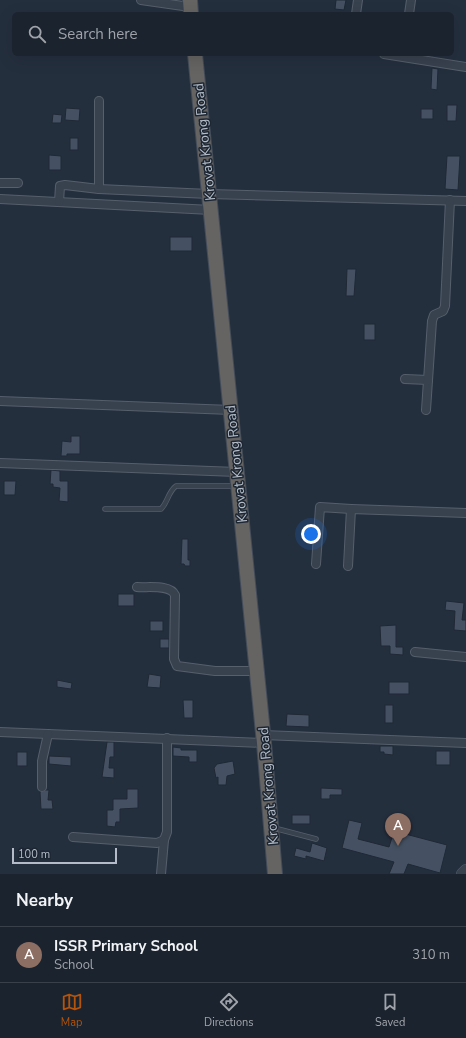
<!DOCTYPE html>
<html lang="en">
<head>
<meta charset="utf-8">
<style>
	:root { --surface:#1b232e; --page:#282f3a; --text:#f1f3f6; --muted:#a0a4aa; --line:#39404a; --accent:#b45309 }
	body { margin:0; font-family:"Nunito Sans",sans-serif; background:var(--page); color:var(--text) }
	.scale { position:absolute; left:12px; bottom:10px; width:105px; box-sizing:border-box; padding-left:4px; border:2px solid #b4bcc9; border-top:0; font-size:11px; line-height:14px; white-space:nowrap; color:#b4bcc9; -webkit-text-stroke:3px #1d2633; paint-order:stroke }
	.you { position:absolute; left:311px; top:534px; width:14px; height:14px; margin:-10px; border:3px solid #fff; border-radius:50%; background:#1a73e8; box-shadow:0 0 0 6px #1a73e833 }
	.badge { display:grid; place-items:center; width:26px; height:26px; border-radius:50%; background:var(--accent); color:#fff; font-size:13px; font-weight:700 }
	.pin { position:absolute; translate:-50% -33px; filter:drop-shadow(0 1px 2px #0008) }
	.pin::after { content:''; position:absolute; top:21px; width:14px; height:12px; background:inherit; clip-path:polygon(0 0,100% 0,50% 100%) }
	.list { margin:0; padding:0; list-style:none }
	h2 { display:flex; justify-content:space-between; align-items:center; height:52px; margin:0; padding:0 16px; font-size:17px }
	h2 small { font-size:13px; font-weight:400; color:var(--muted) }
	.list li { display:grid; grid-template-columns:26px 1fr auto; gap:12px; align-items:center; box-sizing:border-box; height:56px; padding:0 16px; border-top:1px solid var(--line) }
	.list b { display:block; font-size:15px; white-space:nowrap }
	.list p { margin:0; font-size:13px; white-space:nowrap; color:var(--muted) }
	.list em { font-size:13px; font-style:normal; color:var(--muted) }
	.icon { flex:none; width:22px; height:22px; fill:none; stroke:currentColor; stroke-width:2; stroke-linecap:round; stroke-linejoin:round }
	.map { position:relative; flex:none; width:466px; height:874px; overflow:hidden }
	.search { position:absolute; background:var(--surface); box-shadow:0 4px 16px #0002; left:12px; right:12px; top:12px; height:44px; display:flex; align-items:center; gap:10px; box-sizing:border-box; padding:0 14px; border-radius:6px; color:var(--muted); font-size:15px }
	.sheet { height:108px; background:var(--surface) }
	nav { display:flex; justify-content:space-around; align-items:center; box-sizing:border-box; height:56px; border-top:1px solid var(--line); background:var(--surface); font-size:11px; color:var(--muted) }
	nav a { display:grid; justify-items:center; gap:2px }
	nav .on { color:var(--accent) }
	.map>svg:first-child { display:block }
	.building { fill:#455162; stroke:#1f2835 }
	.lines { fill:none; stroke-linecap:round; stroke-linejoin:round }
	.service-casing { stroke:#565f6c; stroke-width:5.5 }
	.minor-casing { stroke:#565f6c; stroke-width:10 }
	.tertiary-casing { stroke:#565f6c; stroke-width:12 }
	.trunk-casing { stroke:#434c59; stroke-width:16 }
	.service { stroke:#38414e; stroke-width:4 }
	.minor { stroke:#38414e; stroke-width:8 }
	.tertiary { stroke:#38414e; stroke-width:11 }
	.trunk { stroke:#656462; stroke-width:14 }
	.labels { text-anchor:middle; stroke-width:3; stroke-linejoin:round; paint-order:stroke }
	.street-label { font-size:14px; fill:#b4bcc9; stroke:#1d2633 }
</style>
</head>
<body>
<div class="map">
<svg width="466" height="874" viewBox="0 0 466 874">
	<rect width="100%" height="100%" fill="#242f3e"/>
	<g class="building">
		<path d="M336,0H346L344,10L335,9Z"/>
		<path d="M432,68L438,69L437,90L431,89Z"/>
		<path d="M447,105H457L456,121H447Z"/>
		<path d="M66,108L80,109L79,121L65,120Z"/>
		<rect x="421" y="109" width="12" height="10"/>
		<path d="M53,114L62,115L61,123H52Z"/>
		<rect x="70" y="138" width="8" height="12"/>
		<path d="M49,155L61,156V170H49Z"/>
		<path d="M447,156H460L458,190L445,189Z"/>
		<rect x="170" y="237" width="22" height="14"/>
		<path d="M347,269H356L354,296H346Z"/>
		<rect x="364" y="324" width="11" height="16"/>
		<path d="M71,436H80V454H67V456H61L62,441L71,442Z"/>
		<path d="M51,470L60,471V481H68V502L59,501L60,488L53,487V484H50Z"/>
		<path d="M4,481H16L15,495H4Z"/>
		<path d="M182,539H188V560H190V566H185L184,564H181Z"/>
		<rect x="118" y="594" width="16" height="12"/>
		<path d="M446,601L464,603L462,620H466V631L454,630L455,611L445,610Z"/>
		<rect x="150" y="621" width="13" height="10"/>
		<path d="M396,625V647H403V655L390,654V646H381L380,626Z"/>
		<rect x="160" y="639" width="9" height="9"/>
		<path d="M149,674L161,676L160,688L147,687Z"/>
		<path d="M57,680L72,683L71,689L57,687Z"/>
		<rect x="389" y="682" width="20" height="12"/>
		<path d="M183,700H193V718H184Z"/>
		<rect x="385" y="705" width="8" height="18"/>
		<path d="M287,714L309,715V727L286,726Z"/>
		<path d="M107,742H114V757H110L109,768H114V778L102,777Z"/>
		<path d="M380,746H393V755L384,754V752H380Z"/>
		<path d="M173,747L181,748V750H197V762H189V757L173,756Z"/>
		<rect x="436" y="751" width="14" height="14"/>
		<rect x="17" y="752" width="10" height="14"/>
		<path d="M49,756L71,757V766L49,764Z"/>
		<path d="M233,761L235,774L227,776L226,785H218V777L216,778L214,768L217,764Z"/>
		<path d="M321,788L342,789V795H330V799H321Z"/>
		<path d="M127,789H138V808L120,809V822H116L115,827L107,826V810H113V799H127Z"/>
		<path d="M46,790H49L48,800H52L53,809H41L40,792Z"/>
		<rect x="292" y="815" width="18" height="9"/>
		<path d="M349,820L362,823L358,839L389,847L394,831L447,845L440,873L408,864L404,874H389L394,862L342,848Z"/>
		<path d="M312,843L327,848L324,861L306,856V859L294,856L296,848L310,852Z"/>
	</g>
	<g class="lines">
		<defs>
			<g id="service">
				<path d="M105,509H161C168,502 168,492 176,486H236"/>
				<path d="M274,828L316,839"/>
			</g>
			<g id="minor">
				<path d="M141,0L190,7"/>
				<path d="M356,14L358,0"/>
				<path d="M409,14L411,0"/>
				<path d="M384,54L466,67"/>
				<path d="M0,183H18"/>
				<path d="M99,189V101"/>
				<path d="M0,199L211,210"/>
				<path d="M59,202L60,186L65,185L99,189L209,194L466,201"/>
				<path d="M405,379L428,380"/>
				<path d="M0,401L231,410"/>
				<path d="M426,410L432,321L434,315L443,311L445,306L450,200"/>
				<path d="M0,463L237,472"/>
				<path d="M316,564L320,507L351,509"/>
				<path d="M348,566L351,509L466,513"/>
				<path d="M137,587C147,588 170,584 175,595L174,659L177,666L215,671H257"/>
				<path d="M415,652L466,657"/>
				<path d="M0,732L264,743"/>
				<path d="M263,735L466,743"/>
				<path d="M42,787V761L48,734"/>
				<path d="M73,837L157,843L164,840L167,832V738"/>
				<path d="M161,874L164,840"/>
			</g>
			<path id="tertiary" d="M462,874L466,870"/>
			<g id="trunk">
				<path d="M190,0L191,14"/>
				<path d="M195,54L264,743L275,874"/>
			</g>
		</defs>
		<use href="#service" class="service-casing"/>
		<use href="#minor" class="minor-casing"/>
		<use href="#tertiary" class="tertiary-casing"/>
		<use href="#trunk" class="trunk-casing"/>
		<use href="#service" class="service"/>
		<use href="#minor" class="minor"/>
		<use href="#tertiary" class="tertiary"/>
		<use href="#trunk" class="trunk"/>
	</g>
	<g class="labels">
		<g class="street-label">
			<text transform="translate(204 142) rotate(-96)" y="5">Krovat Krong Road</text>
			<text transform="translate(236 464) rotate(-96)" y="5">Krovat Krong Road</text>
			<text transform="translate(268 786) rotate(-95)" y="5">Krovat Krong Road</text>
		</g>
	</g>
</svg>
<div class="scale">100 m</div>
<div class="you"></div>
<div class="pin badge" style="left:398px;top:846px;background:#8d6e63">A</div>
<div class="search"><svg class="icon" aria-label="search" viewBox="0 0 24 24"><circle cx="10" cy="10" r="6"/><path d="M15 15l6 6"/></svg>Search here</div>
</div>
<section class="sheet">
<h2>Nearby<small></small></h2>
<ul class="list">
<li><span class="badge" style="background:#8d6e63">A</span><div><b>ISSR Primary School</b><p>School</p></div><em>310 m</em></li>
</ul>
</section>
<nav>
<a class="on"><svg class="icon" aria-label="map" viewBox="0 0 24 24"><path d="M3 6l6-2 6 2 6-2v14l-6 2-6-2-6 2zM9 4v14M15 6v14"/></svg>Map</a>
<a><svg class="icon" aria-label="directions" viewBox="0 0 24 24"><path d="M12 3l9 9-9 9-9-9zM9 14v-3h6M13 9l2 2-2 2"/></svg>Directions</a>
<a><svg class="icon" aria-label="saved" viewBox="0 0 24 24"><path d="M7 4h10v16l-5-4-5 4z"/></svg>Saved</a>
</nav>
</body>
</html>
